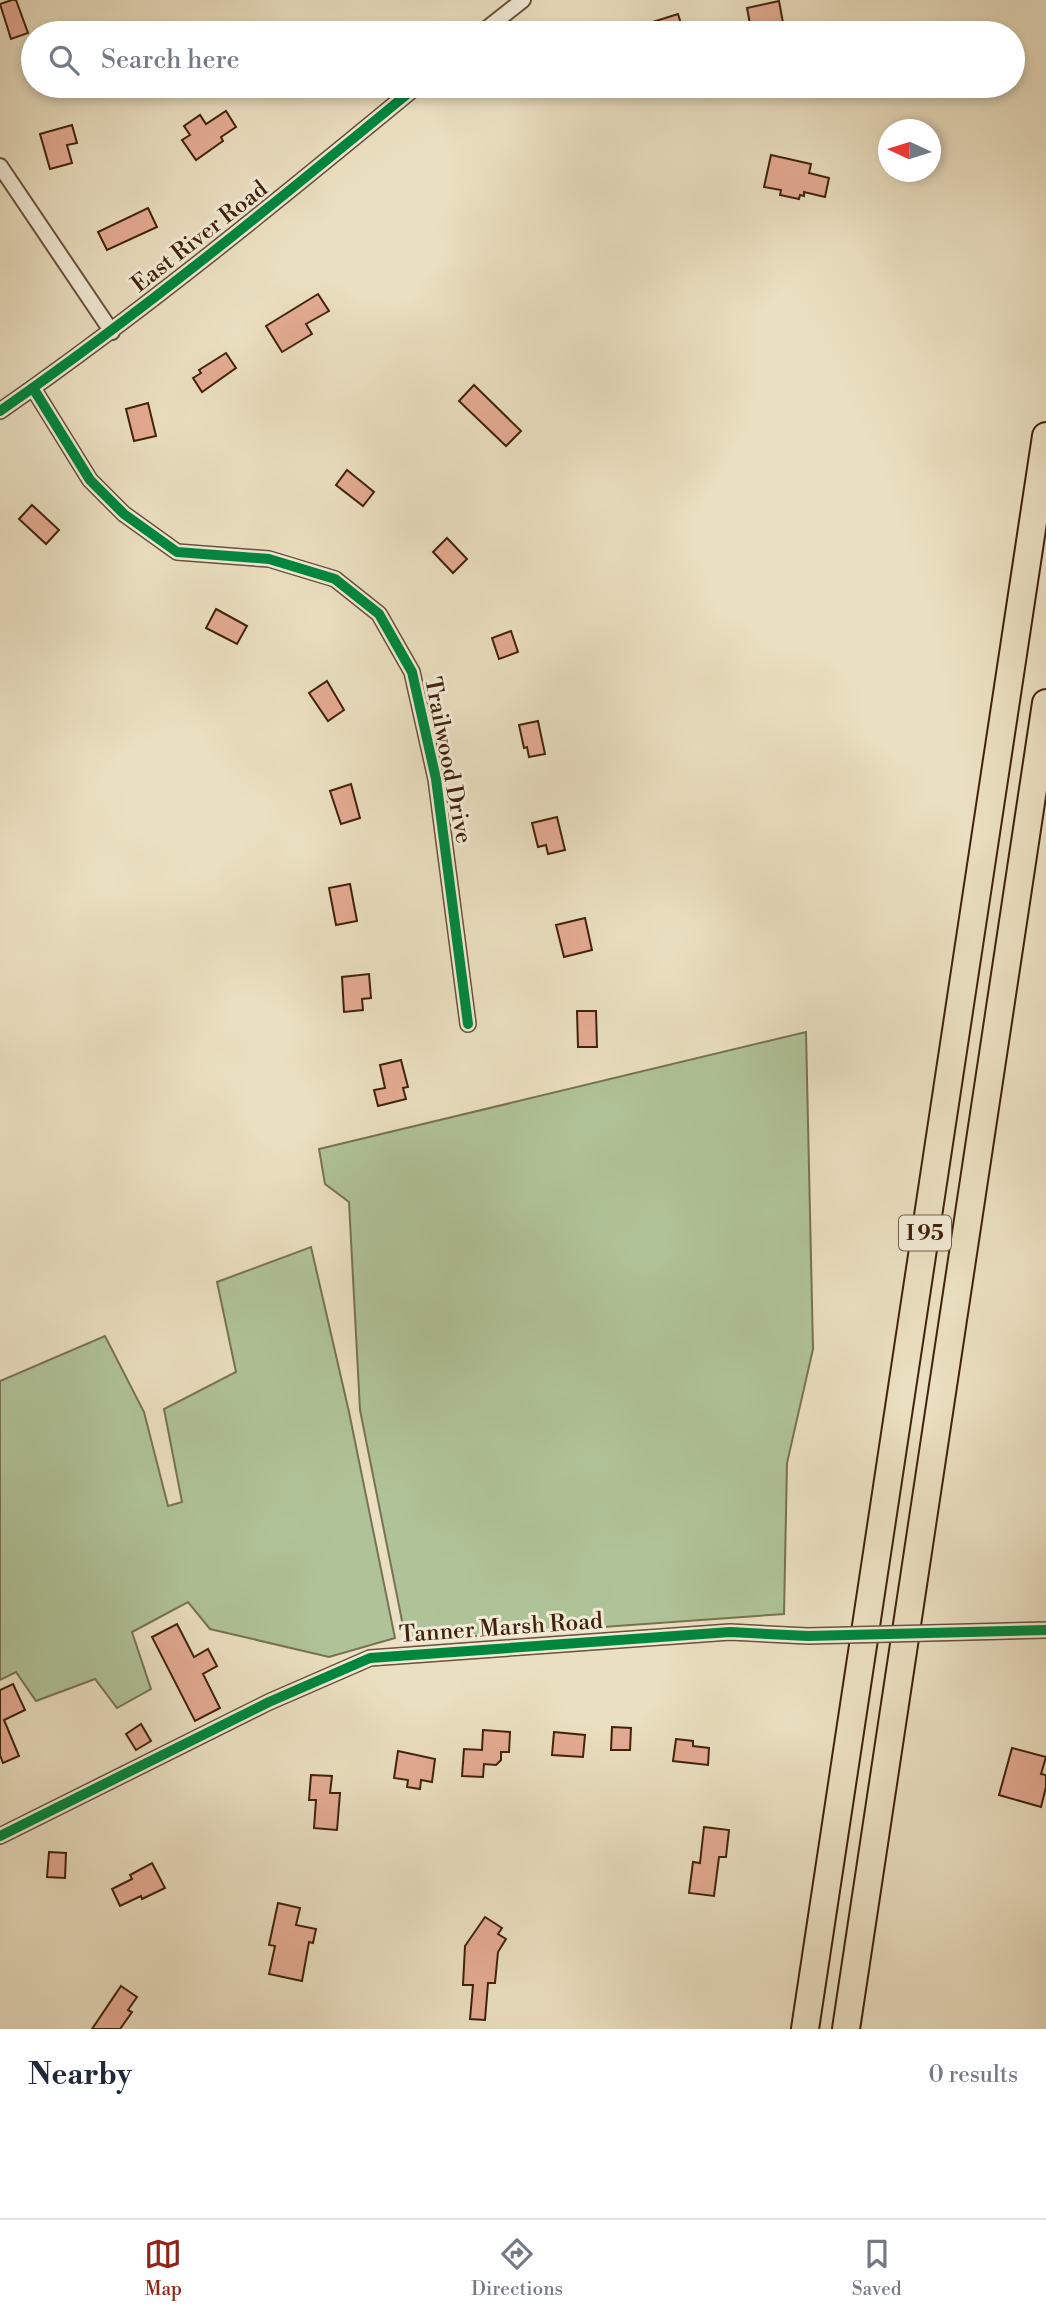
<!DOCTYPE html>
<html lang="en">
<head>
<meta charset="utf-8">
<style>
	:root { --surface:#fff; --page:#f2f2f3; --text:#1f2937; --muted:#747a83; --line:#e0e1e3; --accent:#8f2418 }
	body { margin:0; font-family:"Libre Bodoni",serif; background:var(--page); color:var(--text) }
	.compass { position:absolute; left:878px; top:119px; width:63px; height:63px; border-radius:50%; background:var(--surface); box-shadow:0 4px 10px #0003; rotate:274deg }
	.list { margin:0; padding:0; list-style:none }
	h2 { display:flex; justify-content:space-between; align-items:center; height:91px; margin:0; padding:0 28px; font-size:30px }
	h2 small { font-size:23px; font-weight:400; color:var(--muted) }
	.icon { flex:none; width:38px; height:38px; fill:none; stroke:currentColor; stroke-width:2; stroke-linecap:round; stroke-linejoin:round }
	.map { position:relative; flex:none; width:1046px; height:2029px; overflow:hidden }
	.search { position:absolute; background:var(--surface); box-shadow:0 4px 10px #0003; left:21px; right:21px; top:21px; height:77px; display:flex; align-items:center; gap:18px; box-sizing:border-box; padding:0 24px; border-radius:38px; color:var(--muted); font-size:26px }
	.sheet { height:189px; background:var(--surface) }
	nav { display:flex; justify-content:space-around; align-items:center; box-sizing:border-box; height:98px; border-top:2px solid var(--line); background:var(--surface); font-size:19px; color:var(--muted) }
	nav a { display:grid; justify-items:center; gap:4px }
	nav .on { color:var(--accent) }
	.map>svg:first-child { display:block }
	.green { fill:#b0c398; stroke:#787251; stroke-width:2 }
	.building { fill:#e4ab92; stroke:#41220a; stroke-width:2 }
	.lines { fill:none; stroke-linecap:round; stroke-linejoin:round }
	.street-casing { stroke:#6b5138; stroke-width:18 }
	.highway-casing { stroke:#41220a; stroke-width:30 }
	.street { stroke:#f1ead6; stroke-width:14 }
	.highway { stroke:#eadfc0; stroke-width:26 }
	.street-bridge-casing { stroke:#6b5138; stroke-width:18; stroke-linecap:butt }
	.street-bridge { stroke:#f1ead6; stroke-width:14 }
	.cycleway-casing { stroke:#f1ead6; stroke-width:15 }
	.cycleway { stroke:#00873e; stroke-width:10 }
	.labels { text-anchor:middle; stroke-width:6; stroke-linejoin:round; paint-order:stroke }
	.shield { fill:#f1ead6; stroke:#765e47; stroke-width:2 }
	.shield-label { font-size:21px; font-weight:bold; fill:#41220a }
	.street-label { font-size:23px; fill:#41220a; stroke:#f1ead6 }
</style>
</head>
<body>
<div class="map">
<svg width="1046" height="2029" viewBox="0 0 1046 2029">
	<rect width="100%" height="100%" fill="#eadfc0"/>
	<filter id="stains"><feTurbulence type="fractalNoise" baseFrequency=".00286" numOctaves="4"/><feColorMatrix values="0 0 0 0 .2 0 0 0 0 .09 0 0 0 0 .02 0 0 0 .5 -.17"/></filter>
	<radialGradient id="worn" r=".72"><stop offset=".6" stop-color="#630" stop-opacity="0"/><stop offset="1" stop-color="#630" stop-opacity=".3"/></radialGradient>
	<g class="green">
		<path d="M806,1032L813,1349L787,1463L784,1614L406,1641L360,1410L349,1202L325,1184L319,1149Z"/>
		<path d="M311,1247L349,1412L395,1638L329,1657L210,1629L188,1602L132,1632L151,1689L117,1708L95,1679L36,1701L16,1672L0,1680V1381L105,1336L144,1412L168,1506L182,1502L164,1409L236,1372L217,1282Z"/>
	</g>
	<g class="building">
		<path d="M12,0H16L28,33L11,39L0,4Z"/>
		<path d="M779,1L783,23L751,29L747,8Z"/>
		<path d="M678,14L684,33H627V30Z"/>
		<path d="M226,111L236,127L221,137L223,141L196,160L182,140L190,135L184,126L200,115L206,124Z"/>
		<path d="M72,125L77,143L67,145L72,163L50,169L40,134Z"/>
		<path d="M771,155L811,164L809,173L829,178L825,197L804,192V196L800,195L799,199L780,195L781,190L764,187Z"/>
		<path d="M148,208L157,227L107,250L98,232Z"/>
		<path d="M318,294L329,311L306,324L312,334L282,352L266,326Z"/>
		<path d="M226,353L236,368L202,392L193,378L201,373L199,370Z"/>
		<path d="M474,385L521,431L506,446L459,401Z"/>
		<path d="M148,403L156,436L134,441L126,409Z"/>
		<path d="M347,470L374,492L363,506L336,485Z"/>
		<path d="M32,505L59,530L46,544L19,519Z"/>
		<path d="M447,538L467,559L453,573L433,552Z"/>
		<path d="M216,609L247,626L237,644L206,628Z"/>
		<path d="M511,631L518,652L499,659L492,638Z"/>
		<path d="M327,681L344,710L328,721L309,693Z"/>
		<path d="M538,721L545,754L529,757L527,747L524,748L519,725Z"/>
		<path d="M351,784L360,818L341,824L330,791Z"/>
		<path d="M557,817L565,850L548,854L546,845L538,847L532,823Z"/>
		<path d="M350,884L357,921L336,925L329,888Z"/>
		<path d="M585,918L592,950L564,957L556,925Z"/>
		<path d="M369,974L371,998L362,999L363,1010L344,1012L342,977Z"/>
		<path d="M577,1011H596L597,1047H578Z"/>
		<path d="M401,1060L408,1087L403,1088L406,1099L378,1106L374,1090L385,1088L380,1065Z"/>
		<path d="M177,1624L194,1657L208,1649L217,1666L203,1674L220,1708L195,1721L152,1637Z"/>
		<path d="M13,1684L25,1710L4,1720L19,1756L3,1763L0,1755V1690Z"/>
		<path d="M141,1724L151,1741L136,1750L126,1734Z"/>
		<path d="M612,1727L631,1728L630,1750H611Z"/>
		<path d="M483,1730L510,1732L509,1752H501V1760L496,1765L484,1764L483,1777L462,1776L464,1749L482,1750Z"/>
		<path d="M554,1732L585,1735L583,1757L552,1755Z"/>
		<path d="M676,1739L693,1741V1746L709,1748L708,1765L673,1761Z"/>
		<path d="M1012,1748L1046,1757L1041,1774L1046,1775V1787L1041,1807L999,1795Z"/>
		<path d="M398,1751L435,1759L432,1782L421,1780L420,1789L407,1787L408,1780L394,1778Z"/>
		<path d="M311,1775L332,1776L330,1793H340L337,1830L314,1828L316,1800H309Z"/>
		<path d="M704,1827L729,1830L726,1857H719L714,1896L689,1893L693,1862L700,1863Z"/>
		<path d="M49,1852L66,1853L65,1878L47,1877Z"/>
		<path d="M152,1863L165,1888L142,1899L141,1896L120,1906L112,1889L132,1879L130,1875Z"/>
		<path d="M278,1903L300,1908L296,1925L316,1929L313,1943L309,1942L302,1981L269,1974L275,1946L269,1945Z"/>
		<path d="M485,1917L502,1928L498,1934L506,1939L498,1952L495,1983H488L485,2020L470,2019L473,1985H463L465,1946Z"/>
		<path d="M121,1986L137,1997L128,2010L132,2012L120,2029H92Z"/>
	</g>
	<g class="lines">
		<defs>
			<g id="street">
				<path d="M481,33L523,0"/>
				<path d="M0,166L112,332"/>
				<path d="M33,388L90,480L124,514L177,552L269,559L335,579L379,614L412,672L436,779L468,1024"/>
				<path d="M0,411C145,310 281,198 417,86"/>
				<path d="M970,1632L1046,1630"/>
				<path d="M0,1836L269,1702L370,1658L730,1632L808,1636"/>
			</g>
			<g id="highway">
				<path d="M805,2029L1046,436"/>
				<path d="M846,2029L1046,703"/>
			</g>
		</defs>
		<use href="#street" class="street-casing"/>
		<use href="#highway" class="highway-casing"/>
		<use href="#street" class="street"/>
		<use href="#highway" class="highway"/>
		<defs>
			<path id="street-bridge" d="M808,1636L970,1632"/>
		</defs>
		<use href="#street-bridge" class="street-bridge-casing"/>
		<use href="#street-bridge" class="street-bridge"/>
		<defs>
			<g id="cycleway">
				<path d="M33,388L90,480L124,514L177,552L269,559L335,579L379,614L412,672L436,779L468,1024"/>
				<path d="M0,411C145,310 281,198 417,86"/>
				<path d="M0,1836L269,1702L370,1658L730,1632L808,1636L1046,1630"/>
			</g>
		</defs>
		<use href="#cycleway" class="cycleway-casing"/>
		<use href="#cycleway" class="cycleway"/>
	</g>
	<g class="labels">
		<rect class="shield" x="899" y="1215.5" width="52" height="35" rx="5"/>
		<g class="shield-label">
			<text x="925" y="1240">I 95</text>
		</g>
		<g class="street-label">
			<text transform="translate(199 236) rotate(-38)" y="8">East River Road</text>
			<text transform="translate(449 760) rotate(79)" y="8">Trailwood Drive</text>
			<text transform="translate(501 1627) rotate(-4)" y="8">Tanner Marsh Road</text>
		</g>
	</g>
	<rect width="100%" height="100%" filter="url(#stains)"/>
	<rect width="100%" height="100%" fill="url(#worn)"/>
</svg>
<svg class="compass" viewBox="-18 -18 36 36"><path d="M0-13l5 13h-10z" fill="#e53935"/><path d="M0 13l5-13h-10z" fill="#747a83"/></svg>
<div class="search"><svg class="icon" aria-label="search" viewBox="0 0 24 24"><circle cx="10" cy="10" r="6"/><path d="M15 15l6 6"/></svg>Search here</div>
</div>
<section class="sheet">
<h2>Nearby<small>0 results</small></h2>
<ul class="list">
</ul>
</section>
<nav>
<a class="on"><svg class="icon" aria-label="map" viewBox="0 0 24 24"><path d="M3 6l6-2 6 2 6-2v14l-6 2-6-2-6 2zM9 4v14M15 6v14"/></svg>Map</a>
<a><svg class="icon" aria-label="directions" viewBox="0 0 24 24"><path d="M12 3l9 9-9 9-9-9zM9 14v-3h6M13 9l2 2-2 2"/></svg>Directions</a>
<a><svg class="icon" aria-label="saved" viewBox="0 0 24 24"><path d="M7 4h10v16l-5-4-5 4z"/></svg>Saved</a>
</nav>
</body>
</html>
